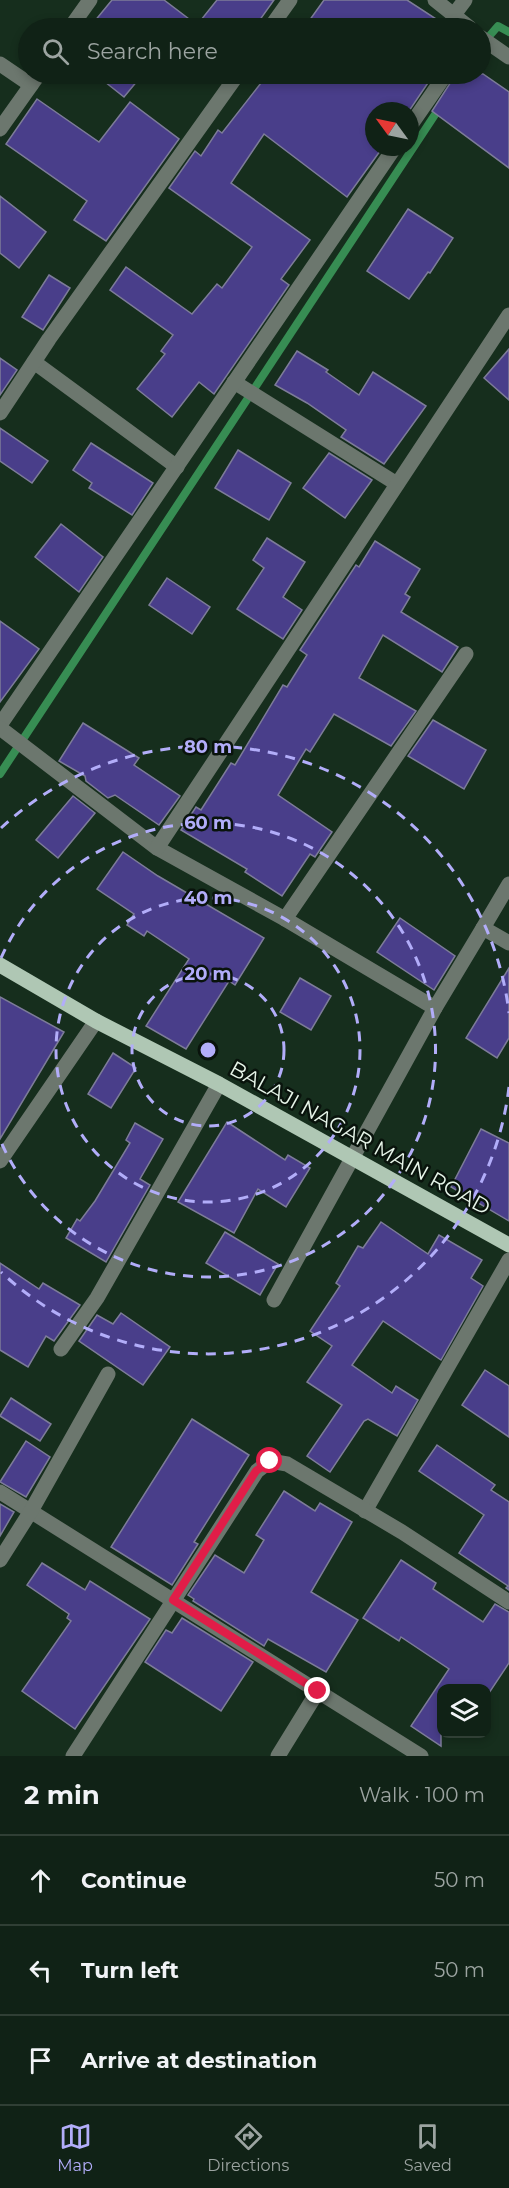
<!DOCTYPE html>
<html lang="en">
<head>
<meta charset="utf-8">
<style>
	:root { --surface:#102216; --page:#192a1f; --text:#f1f3f6; --muted:#9ca4a1; --line:#303f35; --accent:#b2adf9 }
	body { margin:0; font-family:Montserrat,sans-serif; background:var(--page); color:var(--text) }
	.controls { position:absolute; right:18px; bottom:18px; display:grid; overflow:hidden; border-radius:12px; box-shadow:0 3px 9px #0003 }
	.controls button { width:54px; height:54px; display:grid; place-items:center; padding:0; border:0; border-bottom:2px solid var(--line); background:var(--surface); color:var(--text); font:30px sans-serif }
	.compass { position:absolute; left:365px; top:102px; width:54px; height:54px; border-radius:50%; background:var(--surface); box-shadow:0 3px 9px #0003; rotate:303deg }
	.stop { position:absolute; width:18px; height:18px; margin:-14px; border:4px solid #e11d48; border-radius:50%; background:#fff }
	.stop.end { background:#e11d48; border-color:#fff; box-shadow:0 2px 6px #0008 }
	.list { margin:0; padding:0; list-style:none }
	h2 { display:flex; justify-content:space-between; align-items:center; height:78px; margin:0; padding:0 24px; font-size:26px }
	h2 small { font-size:20px; font-weight:400; color:var(--muted) }
	.list li { display:grid; grid-template-columns:39px 1fr auto; gap:18px; align-items:center; box-sizing:border-box; height:90px; padding:0 24px; border-top:2px solid var(--line) }
	.list b { display:block; font-size:22px; white-space:nowrap }
	.list em { font-size:20px; font-style:normal; color:var(--muted) }
	.icon { flex:none; width:33px; height:33px; fill:none; stroke:currentColor; stroke-width:2; stroke-linecap:round; stroke-linejoin:round }
	.map { position:relative; flex:none; width:509px; height:1756px; overflow:hidden }
	.search { position:absolute; background:var(--surface); box-shadow:0 3px 9px #0003; left:18px; right:18px; top:18px; height:66px; display:flex; align-items:center; gap:15px; box-sizing:border-box; padding:0 21px; border-radius:33px; color:var(--muted); font-size:22px }
	.sheet { height:348px; background:var(--surface) }
	nav { display:flex; justify-content:space-around; align-items:center; box-sizing:border-box; height:84px; border-top:2px solid var(--line); background:var(--surface); font-size:16px; color:var(--muted) }
	nav a { display:grid; justify-items:center; gap:3px }
	nav .on { color:var(--accent) }
	.map>svg:first-child { display:block }
	.lines { fill:none; stroke-linecap:round; stroke-linejoin:round }
	.stream { stroke:#378d53; stroke-width:8 }
	.building { fill:#493e8a; stroke:#7d7c99; stroke-width:1.5 }
	.minor { stroke:#6c776e; stroke-width:15 }
	.major { stroke:#afc7b4; stroke-width:15 }
	.route { stroke:#e11d48; stroke-width:8 }
	.ring { fill:none; stroke:#b2adf9; stroke-width:3; stroke-dasharray:10 8 }
	.labels { text-anchor:middle; stroke-width:5; stroke-linejoin:round; paint-order:stroke }
	.street-label { font-size:21px; fill:#e7f5e9; stroke:#09130c }
	.centre { fill:#b2adf9; stroke:#09130c; stroke-width:3 }
	.ring-label { font-size:18px; text-anchor:middle; font-weight:bold; fill:#b2adf9; stroke:#09130c; stroke-width:5; stroke-linejoin:round; paint-order:stroke }
</style>
</head>
<body>
<div class="map">
<svg width="509" height="1756" viewBox="0 0 509 1756">
	<rect width="100%" height="100%" fill="#162e1d"/>
	<g class="lines">
		<g class="stream">
			<path d="M485,41L498,26L509,32"/>
			<path d="M0,774L440,107"/>
		</g>
	</g>
	<g class="building">
		<path d="M112,0H164L197,25L217,0H274L254,28H89Z"/>
		<path d="M324,0H407L450,28H304Z"/>
		<path d="M95,74H143L124,97Z"/>
		<path d="M268,74H434L409,111H374V147H383L347,197L264,134L231,183L310,240L281,279L289,285L214,394L199,382L172,417L137,389L165,354L161,351L173,335L110,290L126,267L192,314L217,284L222,288L252,247L169,188L195,151L201,156L218,130L222,133Z"/>
		<path d="M456,74H483L509,92V168L432,111Z"/>
		<path d="M37,99L99,142L130,102L179,139L106,241L74,220L87,201L6,144Z"/>
		<path d="M0,196L46,232L19,268L0,253Z"/>
		<path d="M408,209L453,238L430,273L428,272L409,299L367,271Z"/>
		<path d="M49,275L70,288L43,330L22,317Z"/>
		<path d="M509,349V400L484,378Z"/>
		<path d="M297,351L328,370L326,372L359,395L373,372L426,406L384,464L341,437L346,430L307,403L275,385Z"/>
		<path d="M0,358L17,370L0,395Z"/>
		<path d="M0,428L48,461L32,483L0,461Z"/>
		<path d="M91,443L153,483L132,515L89,488L92,483L73,470Z"/>
		<path d="M238,450L291,483L269,520L215,488Z"/>
		<path d="M329,453L372,480L345,518L303,488Z"/>
		<path d="M61,524L103,557L79,592L35,557Z"/>
		<path d="M267,538L305,562L283,597L302,610L283,639L237,609L264,568L253,560Z"/>
		<path d="M375,541L420,569L405,594L410,597L401,612L458,647L442,672L383,635L359,678L416,711L391,746L334,714L310,752L306,749L278,795L332,832L315,857L310,854L282,896L245,872L247,869L181,830L196,807L201,810L231,763L235,765L283,685L287,687L307,655L300,650L356,565L359,567Z"/>
		<path d="M167,578L210,607L192,634L149,605Z"/>
		<path d="M0,621L39,649L0,702Z"/>
		<path d="M433,720L486,750L464,789L408,756Z"/>
		<path d="M83,723L139,758L134,765L180,796L159,825L115,795L108,798L86,781L85,776L59,761Z"/>
		<path d="M73,796L95,813L58,858L36,840Z"/>
		<path d="M123,852L158,876L264,938L235,985L229,981L186,1049L146,1026L189,959L147,931L144,936L127,925L134,914L97,889Z"/>
		<path d="M400,918L455,956L434,990L377,952Z"/>
		<path d="M509,968V1038L497,1058L466,1038Z"/>
		<path d="M300,978L331,996L311,1030L280,1012Z"/>
		<path d="M0,997L64,1032L0,1139Z"/>
		<path d="M113,1053L136,1068L111,1108L88,1094Z"/>
		<path d="M227,1122L285,1160L288,1155L310,1168L286,1207L258,1189L234,1233L178,1202Z"/>
		<path d="M135,1123L163,1139L140,1179L150,1185L106,1262L66,1238L77,1219L80,1221L95,1201L130,1143L126,1140Z"/>
		<path d="M481,1129L509,1143V1221L451,1187Z"/>
		<path d="M381,1222L428,1254L439,1235L482,1260L471,1278L483,1286L441,1360L383,1321L352,1365L392,1393L396,1386L418,1400L397,1436L368,1419L364,1421L330,1472L307,1456L342,1405L307,1382L332,1346L310,1331L340,1286L336,1283L358,1246L363,1248Z"/>
		<path d="M225,1232L278,1264L260,1295L206,1263Z"/>
		<path d="M0,1263L39,1289L43,1283L80,1305L54,1341L46,1336L28,1367L0,1350Z"/>
		<path d="M121,1313L170,1347L143,1385L79,1341L97,1315L113,1324Z"/>
		<path d="M485,1370L509,1386V1437L462,1405Z"/>
		<path d="M11,1398L51,1424L40,1441L0,1416Z"/>
		<path d="M192,1419L249,1455L194,1542L198,1544L172,1585L111,1547Z"/>
		<path d="M26,1441L50,1457L26,1497L0,1482Z"/>
		<path d="M437,1445L495,1485L491,1490L509,1502V1590L506,1588L508,1586L459,1553L484,1515L419,1471Z"/>
		<path d="M284,1491L315,1511L320,1503L352,1522L311,1592L358,1620L326,1672L268,1639L264,1646L193,1601L194,1599L188,1595L215,1555L244,1573L264,1540L256,1535Z"/>
		<path d="M0,1504L14,1512L0,1536Z"/>
		<path d="M401,1560L436,1583L433,1589L483,1622L495,1604L509,1612V1663L487,1696L486,1689H441V1746L411,1726L449,1669L401,1637L399,1641L363,1618Z"/>
		<path d="M42,1563L85,1590L90,1581L150,1619L75,1729L22,1691L71,1621L67,1618L69,1614L27,1585Z"/>
		<path d="M182,1618L253,1662L221,1711L145,1662L166,1630L172,1633Z"/>
	</g>
	<g class="lines">
		<g class="minor">
			<path d="M435,0L470,28"/>
			<path d="M453,16L465,0"/>
			<path d="M70,28L90,0"/>
			<path d="M270,28L290,0"/>
			<path d="M480,37L509,57"/>
			<path d="M0,64L31,85"/>
			<path d="M410,126L446,74"/>
			<path d="M0,129L39,74"/>
			<path d="M34,362L177,467"/>
			<path d="M234,382L397,484"/>
			<path d="M0,413L49,339L238,74"/>
			<path d="M0,725L395,147"/>
			<path d="M0,728L157,848L285,919L435,1008L274,1300"/>
			<path d="M157,848L509,315"/>
			<path d="M285,919L466,654"/>
			<path d="M483,928L509,884"/>
			<path d="M435,1008L483,928L509,943"/>
			<path d="M0,1161L96,1021"/>
			<path d="M61,1349L97,1298L219,1084"/>
			<path d="M0,1492L421,1756"/>
			<path d="M365,1511L509,1260"/>
			<path d="M0,1560L31,1511L108,1374"/>
			<path d="M73,1756L257,1471L270,1461L287,1464L402,1532L509,1602"/>
			<path d="M278,1756L318,1691"/>
		</g>
		<path class="major" d="M0,965L96,1021L219,1084L509,1245"/>
	</g>
	<g class="lines">
		<path class="route" d="M270,1461L256,1471L173,1600L318,1691"/>
	</g>
	<g class="ring">
		<circle cx="208" cy="1050" r="76"/>
		<circle cx="208" cy="1050" r="152"/>
		<path d="M1 958A227 227 0 1 1 1 1142"/>
		<path d="M509 1087A303 303 0 0 1 1 1272M1 828A303 303 0 0 1 509 1013"/>
	</g>
	<g class="labels">
		<g class="street-label">
			<text transform="translate(360 1138) rotate(29)" y="7">BALAJI NAGAR MAIN ROAD</text>
		</g>
	</g>
	<circle cx="208" cy="1050" r="9" class="centre"/>
	<g class="ring-label">
		<text x="208" y="753">80 m</text>
		<text x="208" y="829">60 m</text>
		<text x="208" y="904">40 m</text>
		<text x="208" y="980">20 m</text>
	</g>
</svg>
<div class="controls">
<button><svg class="icon" aria-label="layers" viewBox="0 0 24 24"><path d="M12 4l9 5-9 5-9-5zM3 14l9 5 9-5"/></svg></button>
</div>
<svg class="compass" viewBox="-18 -18 36 36"><path d="M0-13l5 13h-10z" fill="#e53935"/><path d="M0 13l5-13h-10z" fill="#9ca4a1"/></svg>
<div class="stop" style="left:270px;top:1461px"></div>
<div class="stop end" style="left:318px;top:1691px"></div>
<div class="search"><svg class="icon" aria-label="search" viewBox="0 0 24 24"><circle cx="10" cy="10" r="6"/><path d="M15 15l6 6"/></svg>Search here</div>
</div>
<section class="sheet">
<h2>2 min<small>Walk · 100 m</small></h2>
<ul class="list">
<li><svg class="icon" aria-label="ahead" viewBox="0 0 24 24"><path d="M12 20V5M6 11l6-6 6 6"/></svg><div><b>Continue</b></div><em>50 m</em></li>
<li><svg class="icon" aria-label="left" viewBox="0 0 24 24"><path d="M17 20v-9H6M10 6l-5 5 5 5"/></svg><div><b>Turn left</b></div><em>50 m</em></li>
<li><svg class="icon" aria-label="arrive" viewBox="0 0 24 24"><path d="M6 21V4h12l-3 4 3 4H6"/></svg><div><b>Arrive at destination</b></div></li>
</ul>
</section>
<nav>
<a class="on"><svg class="icon" aria-label="map" viewBox="0 0 24 24"><path d="M3 6l6-2 6 2 6-2v14l-6 2-6-2-6 2zM9 4v14M15 6v14"/></svg>Map</a>
<a><svg class="icon" aria-label="directions" viewBox="0 0 24 24"><path d="M12 3l9 9-9 9-9-9zM9 14v-3h6M13 9l2 2-2 2"/></svg>Directions</a>
<a><svg class="icon" aria-label="saved" viewBox="0 0 24 24"><path d="M7 4h10v16l-5-4-5 4z"/></svg>Saved</a>
</nav>
</body>
</html>
